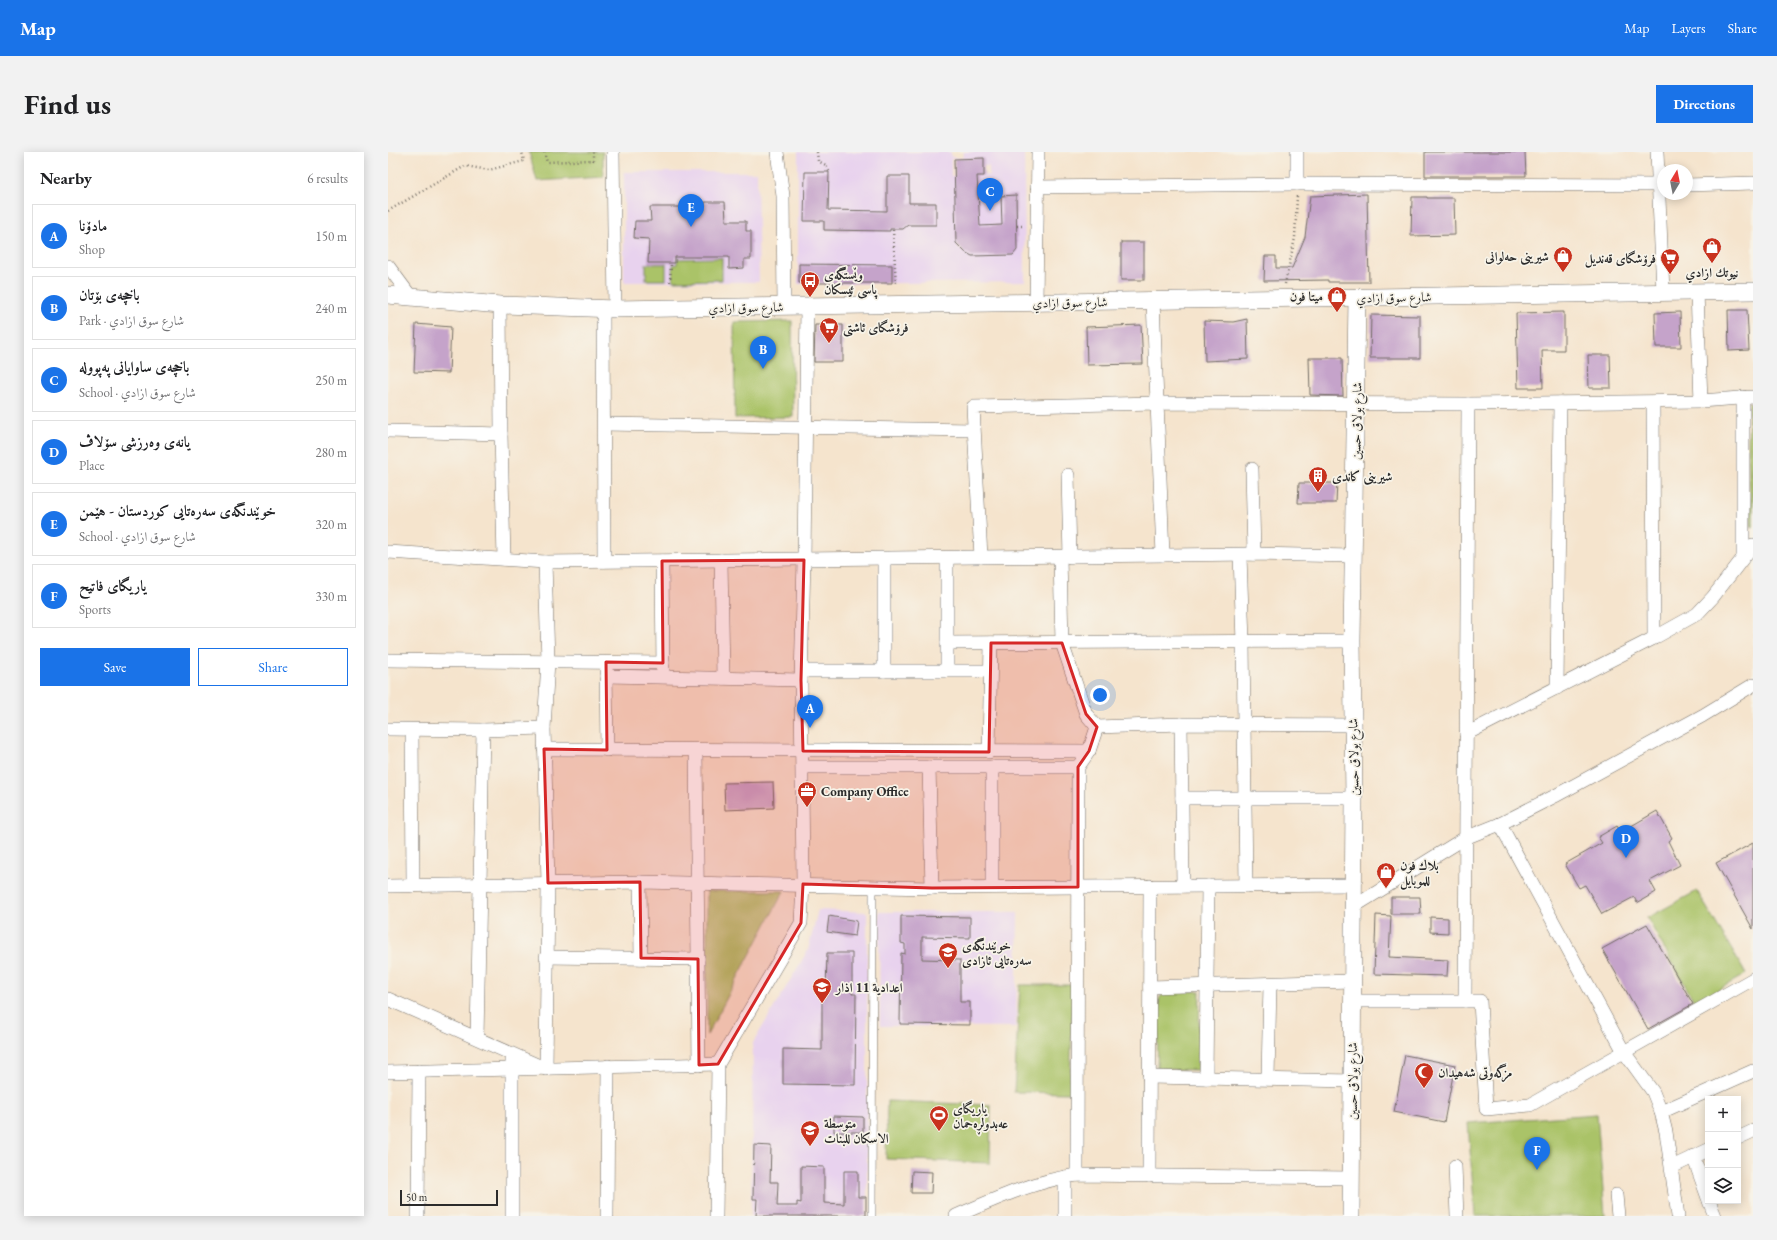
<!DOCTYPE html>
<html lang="en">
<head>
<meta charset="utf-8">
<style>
	:root { --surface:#fff; --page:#f2f2f2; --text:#202124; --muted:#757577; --line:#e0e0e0; --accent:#1a73e8 }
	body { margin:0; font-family:"EB Garamond",Amiri,serif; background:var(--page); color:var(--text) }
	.controls { position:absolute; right:12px; bottom:12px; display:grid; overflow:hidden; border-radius:0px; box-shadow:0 2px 10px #0003 }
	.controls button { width:36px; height:36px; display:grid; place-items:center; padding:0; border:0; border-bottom:1px solid var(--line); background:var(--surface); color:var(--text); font:20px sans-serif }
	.compass { position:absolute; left:1269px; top:12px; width:36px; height:36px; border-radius:50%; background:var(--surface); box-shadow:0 2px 10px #0003; rotate:10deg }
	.scale { position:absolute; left:12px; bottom:10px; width:98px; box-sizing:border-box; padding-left:4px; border:2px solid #2b2b2b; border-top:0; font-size:11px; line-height:14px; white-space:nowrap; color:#2b2b2b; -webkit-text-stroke:3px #f7f3e8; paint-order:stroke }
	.you { position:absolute; left:712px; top:543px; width:14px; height:14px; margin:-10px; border:3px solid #fff; border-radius:50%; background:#1a73e8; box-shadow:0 0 0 6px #1a73e833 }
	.badge { display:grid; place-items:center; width:26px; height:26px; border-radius:50%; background:var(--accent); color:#fff; font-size:13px; font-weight:700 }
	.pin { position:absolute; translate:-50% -33px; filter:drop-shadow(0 1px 2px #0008) }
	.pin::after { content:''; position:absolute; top:21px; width:14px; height:12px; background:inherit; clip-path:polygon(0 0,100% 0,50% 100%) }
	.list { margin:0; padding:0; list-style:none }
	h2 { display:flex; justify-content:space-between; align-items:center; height:52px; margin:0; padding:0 16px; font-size:17px }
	h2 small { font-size:13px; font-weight:400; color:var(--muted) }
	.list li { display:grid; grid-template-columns:26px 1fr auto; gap:12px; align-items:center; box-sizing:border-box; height:64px; margin:0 8px 8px; padding:0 8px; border:1px solid var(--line); border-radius:0px }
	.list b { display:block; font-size:15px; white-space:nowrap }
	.list p { margin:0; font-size:13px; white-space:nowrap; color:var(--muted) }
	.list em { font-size:13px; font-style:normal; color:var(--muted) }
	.actions { display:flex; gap:8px; padding:12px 16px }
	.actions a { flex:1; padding:9px 0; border:1px solid var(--accent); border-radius:0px; text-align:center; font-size:14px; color:var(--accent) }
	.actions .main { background:var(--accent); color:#fff }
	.icon { flex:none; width:22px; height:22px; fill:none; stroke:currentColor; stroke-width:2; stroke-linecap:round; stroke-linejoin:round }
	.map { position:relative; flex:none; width:1365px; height:1064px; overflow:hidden; border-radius:0px }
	header { display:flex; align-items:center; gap:24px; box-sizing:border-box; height:56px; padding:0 20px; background:var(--accent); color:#fff }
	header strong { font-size:19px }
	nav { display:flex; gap:22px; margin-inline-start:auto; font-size:14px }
	.intro { display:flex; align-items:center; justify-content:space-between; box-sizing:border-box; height:96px; padding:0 24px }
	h1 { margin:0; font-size:28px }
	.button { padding:10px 18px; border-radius:0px; background:var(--accent); color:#fff; font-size:14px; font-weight:700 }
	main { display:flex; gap:24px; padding:0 24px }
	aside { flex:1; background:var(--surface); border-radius:0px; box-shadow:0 2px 10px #0003 }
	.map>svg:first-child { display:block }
	.built { fill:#e8d2ee; fill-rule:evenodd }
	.green { fill:#aac368; stroke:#6a774a }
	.building { fill:#c5a3ca }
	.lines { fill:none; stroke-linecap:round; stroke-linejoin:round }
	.service-casing { stroke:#726c64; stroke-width:8 }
	.minor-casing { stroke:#726c64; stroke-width:14 }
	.tertiary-casing { stroke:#726c64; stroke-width:18 }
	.path { stroke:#726c64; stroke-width:2.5; stroke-dasharray:1 3; stroke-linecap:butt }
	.service { stroke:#fff; stroke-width:7 }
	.minor { stroke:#fff; stroke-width:13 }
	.tertiary { stroke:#fff; stroke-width:17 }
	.marked { fill:#d62828; fill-opacity:0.2; stroke:#d62828; stroke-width:3; stroke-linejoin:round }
	.labels { text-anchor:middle; stroke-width:3.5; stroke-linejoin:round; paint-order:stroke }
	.poi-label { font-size:13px; font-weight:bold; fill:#2b2b2b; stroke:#f7f3e8; text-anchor:start }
	.street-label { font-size:13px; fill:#2b2b2b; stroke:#f7f3e8 }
</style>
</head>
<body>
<header>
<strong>Map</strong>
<nav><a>Map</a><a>Layers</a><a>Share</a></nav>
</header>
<div class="intro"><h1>Find us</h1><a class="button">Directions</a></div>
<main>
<aside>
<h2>Nearby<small>6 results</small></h2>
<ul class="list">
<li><span class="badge">A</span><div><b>مادۆنا</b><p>Shop</p></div><em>150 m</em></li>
<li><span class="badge">B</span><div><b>باخچەی بۆتان</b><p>Park · شارع سوق ازادي</p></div><em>240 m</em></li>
<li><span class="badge">C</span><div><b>باخچەی ساوایانی پەپوولە</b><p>School · شارع سوق ازادي</p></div><em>250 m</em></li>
<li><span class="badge">D</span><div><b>یانەی وەرزشی سۆلاڤ</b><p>Place</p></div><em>280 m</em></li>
<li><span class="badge">E</span><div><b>خوێندنگەی سەرەتایی کوردستان - هێمن</b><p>School · شارع سوق ازادي</p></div><em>320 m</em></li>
<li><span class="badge">F</span><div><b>یاریگای فاتیح</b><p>Sports</p></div><em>330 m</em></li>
</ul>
<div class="actions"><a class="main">Save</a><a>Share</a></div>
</aside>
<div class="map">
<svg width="1365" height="1064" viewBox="0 0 1365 1064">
	<rect width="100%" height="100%" fill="#f7f3e8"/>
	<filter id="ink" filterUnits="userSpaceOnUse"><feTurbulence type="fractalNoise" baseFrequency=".025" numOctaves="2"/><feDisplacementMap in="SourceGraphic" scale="8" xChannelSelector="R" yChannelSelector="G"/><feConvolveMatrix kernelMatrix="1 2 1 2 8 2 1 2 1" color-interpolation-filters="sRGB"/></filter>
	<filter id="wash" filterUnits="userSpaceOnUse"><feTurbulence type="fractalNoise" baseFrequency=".012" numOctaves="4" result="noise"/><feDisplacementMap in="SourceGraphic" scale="16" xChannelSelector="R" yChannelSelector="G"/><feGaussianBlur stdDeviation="0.9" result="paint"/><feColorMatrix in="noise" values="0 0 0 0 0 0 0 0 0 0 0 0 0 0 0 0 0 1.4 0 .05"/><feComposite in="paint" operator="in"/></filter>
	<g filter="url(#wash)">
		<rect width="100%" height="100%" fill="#f5e4cd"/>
		<g class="built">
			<path d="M410,0H563V5L574,6L576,0H636L637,130L410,132ZM595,6L596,14H601V23L563,24V7ZM567,29L592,74L614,73L613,44H628V98L625,103L584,104L571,96L568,91Z"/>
			<path d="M236,20H369L371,130H236Z"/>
			<path d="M430,758L479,760V1064H363L365,891L420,798Z"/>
			<path d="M491,760H630L628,875L492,874Z"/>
		</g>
		<g class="green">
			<path d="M141,0H215V25L149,29Z"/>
			<path d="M334,106V128L285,129V113L289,112V107Z"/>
			<rect x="258" y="112" width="20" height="16"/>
			<path d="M404,169L405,265L347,266L346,170Z"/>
			<path d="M1361,251H1365V376L1363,375L1360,301Z"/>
			<path d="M319,739H396L319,883Z"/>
			<path d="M1309,739L1358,822L1307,851L1259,766Z"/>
			<path d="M632,833H685L682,941L626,940Z"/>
			<path d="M777,839H812L810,918L769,917L771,847Z"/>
			<path d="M499,949L603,953L602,1011L498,1007Z"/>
			<path d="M1209,962L1217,1064H1087L1080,971Z"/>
		</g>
		<g id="blocks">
			<g class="building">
				<path d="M1037,0H1137L1138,24H1037Z"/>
				<path d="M596,6V24H589L592,74L614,73L613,44L628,43L629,98L625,103L584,104L577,100L568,91L566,7Z"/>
				<path d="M417,20H441L440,58L499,59V24H521V51H548V73H520L515,77H502V79L436,78V69H416Z"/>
				<path d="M979,42L981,130H940V128L876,129L877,104H888V116H904L917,85L922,44Z"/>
				<path d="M1024,45H1039V46H1066L1067,83L1023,84Z"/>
				<path d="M317,50H337L338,69H358V79H363V107H356V116L341,117V105H287V111H260L261,87L246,86L247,69H263L262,55H317Z"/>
				<rect x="733" y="90" width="23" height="38"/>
				<path d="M411,112L504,113V131H411Z"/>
				<path d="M1340,158H1359L1361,198L1341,199Z"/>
				<path d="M1176,160V198H1154L1155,236H1130L1128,161Z"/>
				<path d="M1292,160L1293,195H1268L1267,161Z"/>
				<path d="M983,163L1032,164V206H982Z"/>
				<path d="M859,167L860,207L817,209L816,169L845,170Z"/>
				<path d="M28,172L63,175L61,221L26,220Z"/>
				<path d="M427,173H455V210H426Z"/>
				<path d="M753,173L755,212L699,213L698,175Z"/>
				<path d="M1200,203H1222L1223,236H1201Z"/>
				<path d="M921,206H954L955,244L922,243Z"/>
				<path d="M911,331H949L948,351H910Z"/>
				<path d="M385,630L386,656L337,658L336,631Z"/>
				<path d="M1269,659L1284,686L1280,689L1292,713L1262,729L1268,740L1249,751L1246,745L1214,762L1197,733L1191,736L1177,712L1214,691L1210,685L1229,674L1233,680Z"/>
				<path d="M1365,691V777L1328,711Z"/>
				<path d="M1003,745H1032L1033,762H1003Z"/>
				<path d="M988,763L1003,764L1001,805L1060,808L1059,824L986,822Z"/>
				<path d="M441,764L469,769L467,784L439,780Z"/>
				<path d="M513,764L582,765V786L534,785V807L572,808V850H582V873L512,872L513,801L517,802V792L513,791Z"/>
				<path d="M1042,765L1060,766V781L1042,780Z"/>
				<path d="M1259,772L1305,852L1260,877L1214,797Z"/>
				<path d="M439,801H464V842H468L467,933L395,932V897L434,898V841H438Z"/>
				<path d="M1017,903L1067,913L1056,970L1006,960Z"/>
				<path d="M446,964L475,965V980H446Z"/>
				<path d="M366,993L383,994L382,1030H390L389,1054H409V1050L413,1051V1014L436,1015V1051L456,1052V1019H470V1045H478V1064H368L369,1047H365Z"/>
				<path d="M524,1019L544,1020L543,1041H523Z"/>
			</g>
		</g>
	</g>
	<g filter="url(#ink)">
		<use href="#blocks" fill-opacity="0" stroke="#726c64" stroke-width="1"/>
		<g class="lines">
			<defs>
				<path id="service" d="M484,1064L485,735"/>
				<g id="minor">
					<path d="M225,0L227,157"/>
					<path d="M389,0L395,44L396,154"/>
					<path d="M909,0V32"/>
					<path d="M1269,0L1275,140"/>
					<path d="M1299,33L1365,31"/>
					<path d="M649,35L909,32L1275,33"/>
					<path d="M0,114L23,145"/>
					<path d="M1309,140L1313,249"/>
					<path d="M765,148L775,403"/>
					<path d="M648,150L650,0"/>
					<path d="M112,153L113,282L116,407"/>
					<path d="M215,156L216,409"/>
					<path d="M1265,250L1266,486"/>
					<path d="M216,272L585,278"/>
					<path d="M0,279L113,282"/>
					<path d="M864,317L866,402"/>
					<path d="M680,323L682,405"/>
					<path d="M0,400L157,410L866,402L965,404"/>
					<path d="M852,403L855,490L858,734"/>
					<path d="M1355,404V245"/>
					<path d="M593,405L585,255L769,251L1080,252L1313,249L1365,245"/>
					<path d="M672,405L674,491L698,562L709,575"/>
					<path d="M333,408L335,526"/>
					<path d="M274,409L275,519"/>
					<path d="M559,491L964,489"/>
					<path d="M0,508L275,511"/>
					<path d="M218,515L219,598"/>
					<path d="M414,519H602"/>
					<path d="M496,519V407"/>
					<path d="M559,519V406"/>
					<path d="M218,524L413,528"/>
					<path d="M1169,536L1172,251"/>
					<path d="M793,572L795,734"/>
					<path d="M709,575L793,572L964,573"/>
					<path d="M0,577L95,578L156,576"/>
					<path d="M24,578L25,734"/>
					<path d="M1078,582L1266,486L1309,462L1325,445L1365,393"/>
					<path d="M156,597L701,599"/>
					<path d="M308,598L311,913"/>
					<path d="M601,600L603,491"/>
					<path d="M415,615H690"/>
					<path d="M541,615L544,736"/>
					<path d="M604,615V735"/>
					<path d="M794,646H966"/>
					<path d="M1112,672L1236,900L1265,940L1273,960L1278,980L1290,1064"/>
					<path d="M252,730L253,806"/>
					<path d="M0,734L252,730L544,736L966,733"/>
					<path d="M965,755L1077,686L1112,672L1167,644L1314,564L1365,533"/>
					<path d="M158,805L310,807"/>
					<path d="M762,835L965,829"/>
					<path d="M0,847L158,917L160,731L156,576L160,509L157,410"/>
					<path d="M965,849H1092L1098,957L1142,953L1365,827"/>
					<path d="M1077,849L1080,252"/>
					<path d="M89,886L95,578"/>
					<path d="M124,909V1064"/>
					<path d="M0,920L330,912"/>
					<path d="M761,925L965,929"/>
					<path d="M818,926L820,734"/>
					<path d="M880,926L882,832"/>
					<path d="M1273,960L1365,919"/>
					<path d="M1350,986L1365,979"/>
					<path d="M1305,1004L1320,1046"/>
					<path d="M1067,1014L1069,1064"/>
					<path d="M1284,1015L1320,998"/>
					<path d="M689,1023L690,615L701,599L709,575"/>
					<path d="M761,1024L762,734"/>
					<path d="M677,1025V1064"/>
					<path d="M1228,1043L1230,1064"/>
					<path d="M1321,1049L1327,1064"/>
					<path d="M30,1064L31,919"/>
					<path d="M219,1064L220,914"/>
					<path d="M328,1064L330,912L413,771L415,732L413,528L416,408L419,154"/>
					<path d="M568,1064C607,1047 646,1029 689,1023L963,1026"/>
				</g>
				<g id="tertiary">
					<path d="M0,143L112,153L227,157L1365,139"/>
					<path d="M963,1064L966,646L964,489L969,145"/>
				</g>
			</defs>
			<use href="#service" class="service-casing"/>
			<use href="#minor" class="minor-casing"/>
			<use href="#tertiary" class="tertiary-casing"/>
			<g class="path">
				<path d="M156,0L159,10L205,8V0"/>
				<path d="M429,0L430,9L438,13L442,21"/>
				<path d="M0,59L77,14L101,18L136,9L134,0"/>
				<path d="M629,74H636"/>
				<path d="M505,78L508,132"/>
				<path d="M282,130L283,112"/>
				<path d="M897,132L907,86L909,44"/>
			</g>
			<use href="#service" class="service"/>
			<use href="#minor" class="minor"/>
			<use href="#tertiary" class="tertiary"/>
		</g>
	</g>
	<path class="marked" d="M416,408L413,528L415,599L601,600L603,491H674L698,562L709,575L701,599L690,615V735L544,736L415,732L413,771L330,912L311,913L310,807L253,806L252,730L160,731L156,597L219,598L218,510L275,511L274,409Z"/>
	<defs>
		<symbol id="shop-pin" viewBox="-11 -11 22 30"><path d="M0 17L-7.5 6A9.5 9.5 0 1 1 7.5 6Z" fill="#c8321e" stroke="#f7f3e8"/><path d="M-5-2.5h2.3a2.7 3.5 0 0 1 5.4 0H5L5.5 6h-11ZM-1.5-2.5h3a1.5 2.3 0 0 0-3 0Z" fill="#fff"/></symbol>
		<symbol id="supermarket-pin" viewBox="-11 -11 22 30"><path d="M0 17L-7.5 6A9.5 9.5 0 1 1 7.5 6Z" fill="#c8321e" stroke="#f7f3e8"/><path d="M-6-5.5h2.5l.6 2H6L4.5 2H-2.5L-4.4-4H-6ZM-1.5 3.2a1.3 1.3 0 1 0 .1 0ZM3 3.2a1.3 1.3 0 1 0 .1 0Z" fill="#fff"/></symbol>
		<symbol id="bus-pin" viewBox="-11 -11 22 30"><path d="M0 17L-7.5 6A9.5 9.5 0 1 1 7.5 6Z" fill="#c8321e" stroke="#f7f3e8"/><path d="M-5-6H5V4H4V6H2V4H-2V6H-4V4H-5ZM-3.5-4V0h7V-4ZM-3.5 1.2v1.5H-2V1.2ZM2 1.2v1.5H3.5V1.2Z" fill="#fff"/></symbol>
		<symbol id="building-pin" viewBox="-11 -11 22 30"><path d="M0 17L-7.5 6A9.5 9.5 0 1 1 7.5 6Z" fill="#c8321e" stroke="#f7f3e8"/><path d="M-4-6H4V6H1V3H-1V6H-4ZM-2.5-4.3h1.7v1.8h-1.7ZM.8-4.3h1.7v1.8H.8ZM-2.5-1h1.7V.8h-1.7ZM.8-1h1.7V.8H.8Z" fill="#fff"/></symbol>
		<symbol id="office-pin" viewBox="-11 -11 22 30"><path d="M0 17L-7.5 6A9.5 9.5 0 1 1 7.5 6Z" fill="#c8321e" stroke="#f7f3e8"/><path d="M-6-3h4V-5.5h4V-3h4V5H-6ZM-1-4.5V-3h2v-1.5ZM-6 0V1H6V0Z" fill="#fff"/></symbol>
		<symbol id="school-pin" viewBox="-11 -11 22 30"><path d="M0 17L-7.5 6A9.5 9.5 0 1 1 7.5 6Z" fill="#c8321e" stroke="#f7f3e8"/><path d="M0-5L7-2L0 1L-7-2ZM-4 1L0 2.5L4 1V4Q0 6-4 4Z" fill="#fff"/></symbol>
		<symbol id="mosque-pin" viewBox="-11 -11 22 30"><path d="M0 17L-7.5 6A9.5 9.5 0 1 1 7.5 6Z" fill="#c8321e" stroke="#f7f3e8"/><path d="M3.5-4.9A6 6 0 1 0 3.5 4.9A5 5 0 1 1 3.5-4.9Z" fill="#fff"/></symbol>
		<symbol id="stadium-pin" viewBox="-11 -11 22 30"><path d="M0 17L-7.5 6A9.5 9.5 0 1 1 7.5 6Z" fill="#c8321e" stroke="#f7f3e8"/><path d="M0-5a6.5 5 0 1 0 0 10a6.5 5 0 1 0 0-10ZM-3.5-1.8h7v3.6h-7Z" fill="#fff"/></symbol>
	</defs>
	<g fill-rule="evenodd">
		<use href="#shop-pin" x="1313" y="84" width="22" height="30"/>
		<use href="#shop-pin" x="1164" y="93" width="22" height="30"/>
		<use href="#supermarket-pin" x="1271" y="95" width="22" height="30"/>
		<use href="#bus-pin" x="411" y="118" width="22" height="30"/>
		<use href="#shop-pin" x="938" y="133" width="22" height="30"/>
		<use href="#supermarket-pin" x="430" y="164" width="22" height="30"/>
		<use href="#building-pin" x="919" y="313" width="22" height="30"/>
		<use href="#office-pin" x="408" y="628" width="22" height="30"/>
		<use href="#shop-pin" x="987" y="709" width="22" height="30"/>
		<use href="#school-pin" x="549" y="789" width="22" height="30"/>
		<use href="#school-pin" x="423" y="824" width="22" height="30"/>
		<use href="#mosque-pin" x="1025" y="909" width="22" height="30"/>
		<use href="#stadium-pin" x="540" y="952" width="22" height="30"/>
		<use href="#school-pin" x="411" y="967" width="22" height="30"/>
	</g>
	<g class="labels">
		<g class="poi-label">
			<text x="1161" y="109" text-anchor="end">شیرینی حەلوانی</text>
			<text x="1268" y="111" text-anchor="end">فرۆشگای قەندیل</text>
			<text x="1324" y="125" text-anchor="middle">نيوتك ازادي</text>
			<text x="436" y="127">وێستگەی<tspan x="436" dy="15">پاسی ئیسکان</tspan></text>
			<text x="935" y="149" text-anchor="end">ميتا فون</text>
			<text x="455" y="180">فرۆشگای ئاشتی</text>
			<text x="944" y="329">شیرینی کاندی</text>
			<text x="433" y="644">Company Office</text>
			<text x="1012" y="718">بلاك فون<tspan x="1012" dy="15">للموبايل</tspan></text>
			<text x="574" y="798">خوێندنگەی<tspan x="574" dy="15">سەرەتایی ئازادی</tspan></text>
			<text x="448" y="840">اعدادية 11 اذار</text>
			<text x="1050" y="925">مزگەوتی شەهیدان</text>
			<text x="565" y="961">یاریگای<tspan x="565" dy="15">عەبدولڕەحمان</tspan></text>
			<text x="436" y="976">متوسطة<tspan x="436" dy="15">الاسكان للبنات</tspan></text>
		</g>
		<g class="street-label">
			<text transform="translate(1006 145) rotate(-1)" y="5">شارع سوق ازادي</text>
			<text transform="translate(682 150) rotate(-1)" y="5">شارع سوق ازادي</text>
			<text transform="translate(358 155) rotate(-1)" y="5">شارع سوق ازادي</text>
			<text transform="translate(968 269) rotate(-89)" y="5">شارع بولاق حسين</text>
			<text transform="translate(965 605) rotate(-91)" y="5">شارع بولاق حسين</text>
			<text transform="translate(964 929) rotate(-90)" y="5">شارع بولاق حسين</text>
		</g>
	</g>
</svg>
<div class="controls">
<button>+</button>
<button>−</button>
<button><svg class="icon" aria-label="layers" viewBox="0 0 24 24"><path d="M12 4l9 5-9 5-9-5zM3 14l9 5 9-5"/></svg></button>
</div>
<svg class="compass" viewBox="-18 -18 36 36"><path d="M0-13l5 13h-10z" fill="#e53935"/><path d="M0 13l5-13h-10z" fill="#757577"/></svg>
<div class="scale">50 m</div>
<div class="you"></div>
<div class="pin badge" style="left:422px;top:576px">A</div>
<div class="pin badge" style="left:375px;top:217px">B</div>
<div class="pin badge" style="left:602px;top:59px">C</div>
<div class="pin badge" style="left:1238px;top:706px">D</div>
<div class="pin badge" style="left:303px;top:75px">E</div>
<div class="pin badge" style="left:1149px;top:1018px">F</div>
</div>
</main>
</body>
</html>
